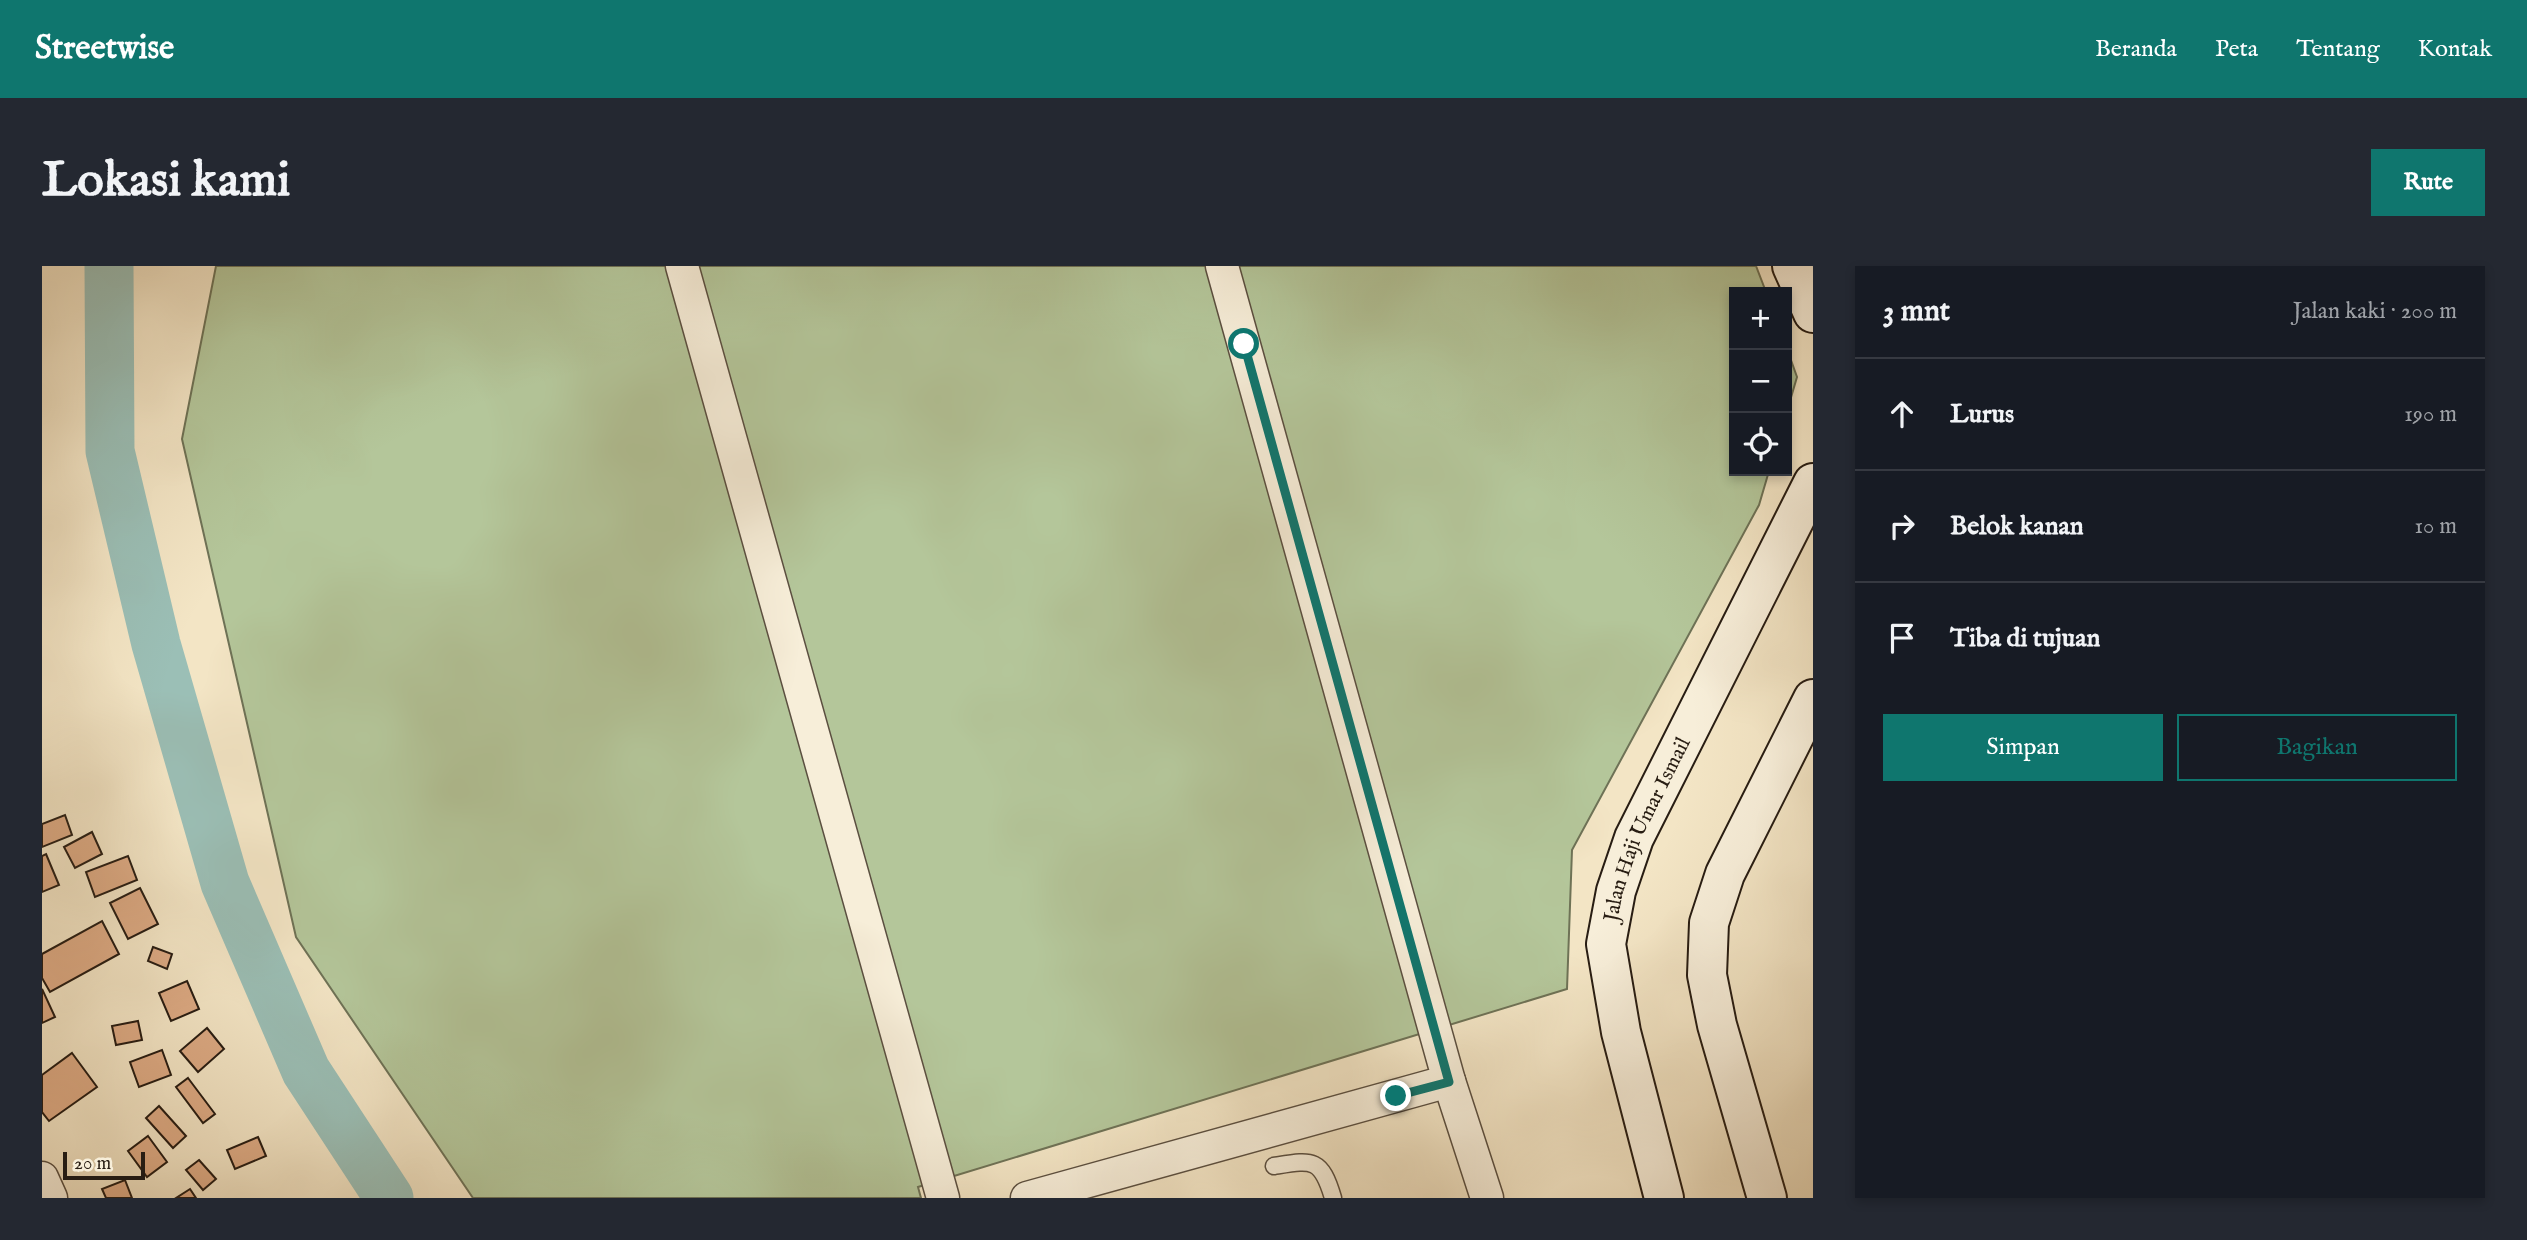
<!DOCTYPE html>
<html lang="id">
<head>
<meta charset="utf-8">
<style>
	:root { --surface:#171b24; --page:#242831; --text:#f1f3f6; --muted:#9ea1a6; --line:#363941; --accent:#0f766e }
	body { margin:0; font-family:"IM FELL English",serif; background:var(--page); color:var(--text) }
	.controls { position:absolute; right:21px; top:21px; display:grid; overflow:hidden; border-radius:0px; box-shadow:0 4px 10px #0003 }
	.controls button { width:63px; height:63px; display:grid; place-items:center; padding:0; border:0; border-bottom:2px solid var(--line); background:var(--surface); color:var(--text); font:35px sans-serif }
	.scale { position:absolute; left:21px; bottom:18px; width:82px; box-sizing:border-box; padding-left:7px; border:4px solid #281d13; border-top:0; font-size:19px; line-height:24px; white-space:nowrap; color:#281d13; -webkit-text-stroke:5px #f7eed9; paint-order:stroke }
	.stop { position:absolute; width:21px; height:21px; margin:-16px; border:5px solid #0f766e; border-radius:50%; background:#fff }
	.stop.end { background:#0f766e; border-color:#fff; box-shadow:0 2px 7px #0008 }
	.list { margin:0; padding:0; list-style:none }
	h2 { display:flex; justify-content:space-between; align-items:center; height:91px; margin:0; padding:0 28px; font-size:30px }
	h2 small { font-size:23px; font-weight:400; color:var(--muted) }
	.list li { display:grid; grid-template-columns:46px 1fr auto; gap:21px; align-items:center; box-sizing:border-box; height:112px; padding:0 28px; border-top:2px solid var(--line) }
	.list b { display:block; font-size:26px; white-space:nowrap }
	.list em { font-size:23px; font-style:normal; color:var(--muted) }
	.actions { display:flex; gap:14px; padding:21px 28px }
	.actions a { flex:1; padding:16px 0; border:2px solid var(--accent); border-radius:0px; text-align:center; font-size:24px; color:var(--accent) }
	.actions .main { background:var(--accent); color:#fff }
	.icon { flex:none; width:38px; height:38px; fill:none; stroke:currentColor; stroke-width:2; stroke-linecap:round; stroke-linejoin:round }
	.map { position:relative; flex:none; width:1771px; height:932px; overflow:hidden; border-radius:0px }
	header { display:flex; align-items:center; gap:42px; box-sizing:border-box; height:98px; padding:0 35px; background:var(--accent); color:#fff }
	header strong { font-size:33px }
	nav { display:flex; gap:38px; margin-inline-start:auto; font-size:24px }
	.intro { display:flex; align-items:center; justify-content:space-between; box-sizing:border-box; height:168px; padding:0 42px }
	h1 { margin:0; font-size:49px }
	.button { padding:18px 32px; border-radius:0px; background:var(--accent); color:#fff; font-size:24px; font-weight:700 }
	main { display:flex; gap:42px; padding:0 42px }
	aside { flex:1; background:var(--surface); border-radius:0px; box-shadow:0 4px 10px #0003 }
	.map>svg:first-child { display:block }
	.green { fill:#b4c69a; stroke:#6e7256; stroke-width:2 }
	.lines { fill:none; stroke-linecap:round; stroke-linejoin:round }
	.river { stroke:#9bbfb6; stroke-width:49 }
	.building { fill:#dcaa84; stroke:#281d13; stroke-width:2 }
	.lane-casing { stroke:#5b4f40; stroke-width:19 }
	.street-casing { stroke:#5b4f40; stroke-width:35 }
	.secondary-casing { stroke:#281d13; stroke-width:42 }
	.lane { stroke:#f7eed9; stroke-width:16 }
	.street { stroke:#f7eed9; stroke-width:32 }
	.secondary { stroke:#f7eed9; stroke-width:38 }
	.route { stroke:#0f766e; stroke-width:9 }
	.labels { text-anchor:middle; stroke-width:5; stroke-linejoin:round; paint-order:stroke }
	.street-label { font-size:21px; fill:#281d13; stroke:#f7eed9 }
</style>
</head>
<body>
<header>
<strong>Streetwise</strong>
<nav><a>Beranda</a><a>Peta</a><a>Tentang</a><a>Kontak</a></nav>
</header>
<div class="intro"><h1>Lokasi kami</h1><a class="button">Rute</a></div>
<main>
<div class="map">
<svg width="1771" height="932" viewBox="0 0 1771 932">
	<rect width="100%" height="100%" fill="#f3e5c5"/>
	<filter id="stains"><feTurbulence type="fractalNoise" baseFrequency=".00286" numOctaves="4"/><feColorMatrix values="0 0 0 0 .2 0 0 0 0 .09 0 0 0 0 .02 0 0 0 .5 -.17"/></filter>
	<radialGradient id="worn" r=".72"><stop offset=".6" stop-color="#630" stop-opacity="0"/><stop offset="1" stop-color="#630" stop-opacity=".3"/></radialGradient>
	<g class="green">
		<path d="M174,0H1714L1724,26H1692V205H1727L1717,239L1530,584L1525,723L876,921L879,932H431L254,671L140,173Z"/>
		<path d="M1745,83L1755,111L1745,145Z"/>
	</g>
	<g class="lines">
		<path class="river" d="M67,0L68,185L114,378L183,617L264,805L347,932"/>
	</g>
	<g class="building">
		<path d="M23,549L30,569L0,581V558Z"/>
		<path d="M50,566L60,588L33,602L22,581Z"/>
		<path d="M4,588L17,619L0,626V590Z"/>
		<path d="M86,590L95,614L53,631L44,606Z"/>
		<path d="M98,622L116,658L86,673L68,637Z"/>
		<path d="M60,655L77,688L8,726L0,712V688Z"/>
		<path d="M111,681L130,688L125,703L106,695Z"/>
		<path d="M145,715L157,743L129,755L117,727Z"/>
		<path d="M0,723L13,751L0,757Z"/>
		<path d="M96,755L100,774L74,779L70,760Z"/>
		<path d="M165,762L182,783L156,806L138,785Z"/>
		<path d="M120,784L129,809L97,821L88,796Z"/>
		<path d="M30,787L55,821L7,855L0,846V809Z"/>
		<path d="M146,812L173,848L161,857L134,821Z"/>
		<path d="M117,840L144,870L131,882L104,852Z"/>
		<path d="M106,870L125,896L105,911L86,885Z"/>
		<path d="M216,871L224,890L193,903L185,884Z"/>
		<path d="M157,894L174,913L161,924L144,904Z"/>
		<path d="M83,914L90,932H64L60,923Z"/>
		<path d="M148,923L154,932H134Z"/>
	</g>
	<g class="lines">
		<defs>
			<path id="lane" d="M1232,900C1270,894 1279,891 1291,932"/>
			<g id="street">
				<path d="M640,0L901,932"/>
				<path d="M1407,815L1445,932"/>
				<path d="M0,912L9,932"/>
				<path d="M985,932L1407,815L1180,0"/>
			</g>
			<g id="secondary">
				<path d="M1750,0L1771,47"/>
				<path id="s1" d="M1622,932L1579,766L1564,678L1574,625L1592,572L1771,217"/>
				<path d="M1725,932L1675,759L1665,709L1667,657L1683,608L1771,433"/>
			</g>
		</defs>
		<use href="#lane" class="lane-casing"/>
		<use href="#street" class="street-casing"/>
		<use href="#secondary" class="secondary-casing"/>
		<use href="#lane" class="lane"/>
		<use href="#street" class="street"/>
		<use href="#secondary" class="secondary"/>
	</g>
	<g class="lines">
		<path class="route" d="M1202,78L1407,816L1354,830"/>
	</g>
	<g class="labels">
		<g class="street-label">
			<text dy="7" stroke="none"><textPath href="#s1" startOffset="383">Jalan Haji Umar Ismail</textPath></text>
		</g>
	</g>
	<rect width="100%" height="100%" filter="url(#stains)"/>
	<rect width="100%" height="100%" fill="url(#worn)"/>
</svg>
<div class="controls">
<button>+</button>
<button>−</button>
<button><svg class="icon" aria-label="locate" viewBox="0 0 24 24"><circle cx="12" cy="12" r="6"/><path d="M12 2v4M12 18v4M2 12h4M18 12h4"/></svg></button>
</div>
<div class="scale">20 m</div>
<div class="stop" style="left:1202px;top:78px"></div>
<div class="stop end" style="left:1354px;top:830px"></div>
</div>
<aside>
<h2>3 mnt<small>Jalan kaki · 200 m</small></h2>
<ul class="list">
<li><svg class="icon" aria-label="ahead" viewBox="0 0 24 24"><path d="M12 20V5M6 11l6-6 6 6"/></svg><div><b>Lurus</b></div><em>190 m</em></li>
<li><svg class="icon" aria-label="right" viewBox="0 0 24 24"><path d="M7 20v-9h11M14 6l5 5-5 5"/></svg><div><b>Belok kanan</b></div><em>10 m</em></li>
<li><svg class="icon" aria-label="arrive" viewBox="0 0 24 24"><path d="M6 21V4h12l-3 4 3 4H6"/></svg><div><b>Tiba di tujuan</b></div></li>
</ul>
<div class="actions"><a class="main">Simpan</a><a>Bagikan</a></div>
</aside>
</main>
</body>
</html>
